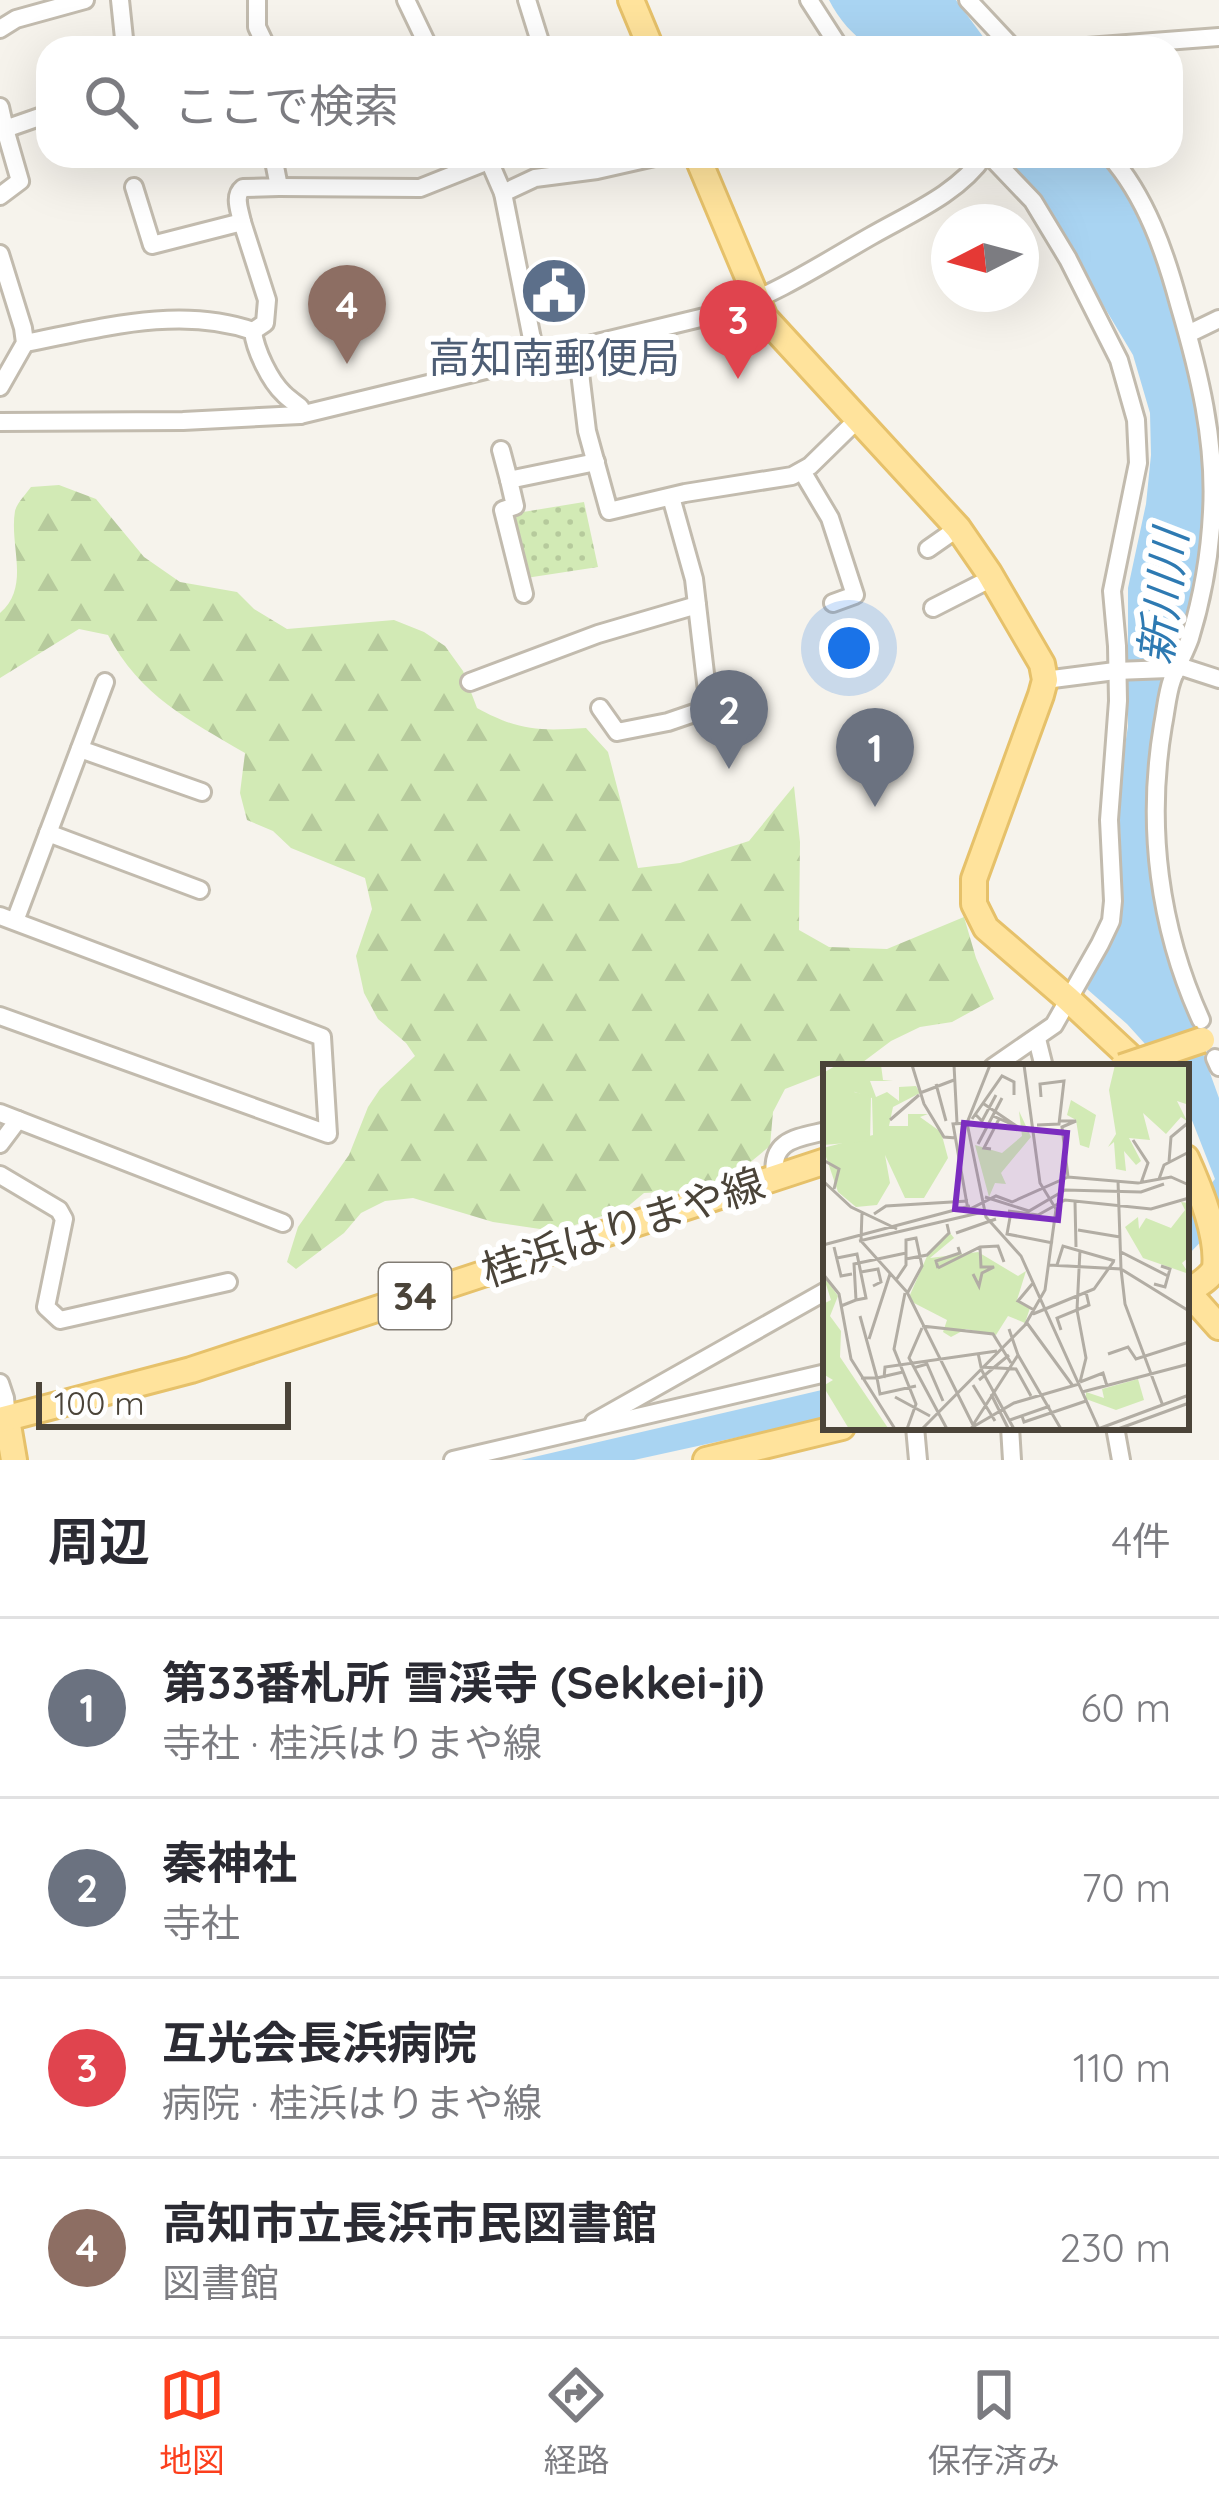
<!DOCTYPE html>
<html lang="ja">
<head>
<meta charset="utf-8">
<style>
	:root { --surface:#fff; --page:#f7f7f7; --text:#2b2b33; --muted:#7c7c81; --line:#e1e1e2; --accent:#fc3f1d }
	body { margin:0; font-family:Quicksand,"Noto Sans JP",sans-serif; background:var(--page); color:var(--text) }
	.compass { position:absolute; left:931px; top:204px; width:108px; height:108px; border-radius:50%; background:var(--surface); box-shadow:0 12px 48px #0002; rotate:264deg }
	.scale { position:absolute; left:36px; bottom:30px; width:255px; box-sizing:border-box; padding-left:12px; border:6px solid #4b4439; border-top:0; font-size:33px; line-height:42px; white-space:nowrap; color:#4b4439; -webkit-text-stroke:9px #fff; paint-order:stroke }
	.you { position:absolute; left:849px; top:648px; width:42px; height:42px; margin:-30px; border:9px solid #fff; border-radius:50%; background:#1a73e8; box-shadow:0 0 0 18px #1a73e833 }
	.badge { display:grid; place-items:center; width:78px; height:78px; border-radius:50%; background:var(--accent); color:#fff; font-size:39px; font-weight:700 }
	.pin { position:absolute; translate:-50% -99px; filter:drop-shadow(0 3px 6px #0008) }
	.pin::after { content:''; position:absolute; top:63px; width:42px; height:36px; background:inherit; clip-path:polygon(0 0,100% 0,50% 100%) }
	.list { margin:0; padding:0; list-style:none }
	h2 { display:flex; justify-content:space-between; align-items:center; height:156px; margin:0; padding:0 48px; font-size:51px }
	h2 small { font-size:39px; font-weight:400; color:var(--muted) }
	.list li { display:grid; grid-template-columns:78px 1fr auto; gap:36px; align-items:center; box-sizing:border-box; height:180px; padding:0 48px; border-top:3px solid var(--line) }
	.list b { display:block; font-size:45px; white-space:nowrap }
	.list p { margin:0; font-size:39px; white-space:nowrap; color:var(--muted) }
	.list em { font-size:39px; font-style:normal; color:var(--muted) }
	.icon { flex:none; width:66px; height:66px; fill:none; stroke:currentColor; stroke-width:2; stroke-linecap:round; stroke-linejoin:round }
	.map { position:relative; flex:none; width:1219px; height:1460px; overflow:hidden }
	.search { position:absolute; background:var(--surface); box-shadow:0 12px 48px #0002; left:36px; right:36px; top:36px; height:132px; display:flex; align-items:center; gap:30px; box-sizing:border-box; padding:0 42px; border-radius:36px; color:var(--muted); font-size:45px }
	.sheet { height:876px; background:var(--surface) }
	nav { display:flex; justify-content:space-around; align-items:center; box-sizing:border-box; height:168px; border-top:3px solid var(--line); background:var(--surface); font-size:33px; color:var(--muted) }
	nav a { display:grid; justify-items:center; gap:6px }
	nav .on { color:var(--accent) }
	.map>svg:first-child { display:block }
	.grass { fill:url(#grass-dots) }
	.forest { fill:url(#forest-firs) }
	.water { fill:#a9d4f2 }
	.lines { fill:none; stroke-linecap:round; stroke-linejoin:round }
	.street-casing { stroke:#c2bbae; stroke-width:22 }
	.primary-casing { stroke:#e6c16a; stroke-width:30 }
	.street { stroke:#fff; stroke-width:16 }
	.primary { stroke:#ffe39c; stroke-width:24 }
	.primary-bridge-casing { stroke:#e6c16a; stroke-width:30; stroke-linecap:butt }
	.primary-bridge { stroke:#ffe39c; stroke-width:24 }
	.labels { text-anchor:middle; stroke-width:12; stroke-linejoin:round; paint-order:stroke }
	.shield { fill:#fff; stroke:#817c74; stroke-width:3 }
	.shield-label { font-size:39px; font-weight:bold; fill:#4b4439 }
	.service-label { font-size:42px; fill:#4e5e75; stroke:#fff }
	.street-label { font-size:42px; fill:#4b4439; stroke:#fff }
	.water-label { font-size:45px; font-style:italic; fill:#2e7ab2; stroke:#fff }
	.inset-road { fill:none; stroke:#b2ada4; stroke-width:3 }
	.view { fill:#7b2cbf; fill-opacity:0.15; stroke:#7b2cbf; stroke-width:6 }
	.inset-edge { fill:none; stroke:#4b4439; stroke-width:6 }
</style>
</head>
<body>
<div class="map">
<svg width="1219" height="1460" viewBox="0 0 1219 1460">
	<defs>
		<pattern id="grass-dots" width="8" height="8" patternUnits="userSpaceOnUse" patternTransform="scale(3)"><rect width="8" height="8" fill="#d2eab5"/><path d="M2 2h.1M6 6h.1" fill="none" stroke="#b6ca9c" stroke-width="1.8" stroke-linecap="round"/></pattern>
		<pattern id="forest-firs" width="22" height="20" patternUnits="userSpaceOnUse" patternTransform="scale(3)"><rect width="22" height="20" fill="#d2eab5"/><path d="M5 1l3.5 6h-7zM16 11l3.5 6h-7z" fill="#b6ca9c"/></pattern>
	</defs>
	<rect width="100%" height="100%" fill="#f6f3ec"/>
	<path class="grass" d="M584,502L598,567L526,578L511,514Z"/>
	<path class="forest" d="M59,485L96,499L144,557L180,582L237,592L254,609L287,629L394,620L424,632L445,646L463,671L477,708C519,731 539,731 586,728L608,752L638,868L680,863L749,841L794,786L800,842L799,930L829,947L887,949L964,917L976,958L994,999L952,1022L920,1027L891,1041L859,1065L826,1067V1073L785,1089L773,1112L770,1146L742,1169L702,1190L644,1193L626,1208L572,1226L540,1229L493,1222L413,1198L385,1201L361,1213L344,1233L296,1269L287,1262L298,1227L349,1155L368,1107L380,1089L415,1056L406,1043L378,1019L364,993L356,956L372,909L365,878L291,848L273,831L247,820L240,793L245,753C189,720 140,696 108,635L79,629L0,678V613C31,586 9,546 15,511C17,503 26,494 31,487Z"/>
	<g class="water">
		<path d="M829,0H956L984,38L997,48H871C853,35 839,20 829,0Z"/>
		<path d="M1004,156H1099L1116,176L1142,217L1173,304L1203,419L1208,469L1203,543L1180,642L1168,650L1153,741L1175,976L1219,1098V1223L1186,1257V1214L1215,1179L1186,1105V1067H1166L1127,1024L1087,989L1119,923L1122,907L1119,785L1128,726V588L1146,504L1151,455L1150,413L1133,355L1036,193Z"/>
		<path d="M826,1389V1418L634,1460H521Z"/>
	</g>
	<g class="lines">
		<defs>
			<g id="street">
				<path d="M120,0L125,48"/>
				<path d="M257,0V27L267,48"/>
				<path d="M406,0L429,48"/>
				<path d="M527,0L542,48"/>
				<path d="M809,0L840,48"/>
				<path d="M968,0L1013,48"/>
				<path d="M0,29L16,19L85,0"/>
				<path d="M1074,48L1219,37"/>
				<path d="M0,107L5,129L48,114"/>
				<path d="M487,156L503,193L536,359"/>
				<path d="M990,156L1033,201L1068,259L1119,360L1136,420L1138,463L1112,591L1117,646L1118,701L1109,820L1113,901L1111,921L1100,944L1054,1025L993,1067"/>
				<path d="M1110,156C1146,197 1165,252 1179,304C1199,372 1216,441 1212,512C1210,553 1202,599 1190,638C1185,652 1177,666 1172,680C1167,694 1166,710 1163,725C1146,826 1159,928 1201,1020"/>
				<path d="M134,187L152,245L242,222L267,300L265,323L253,331"/>
				<path d="M279,187L420,188L488,161"/>
				<path d="M503,193L535,178L597,170L659,156"/>
				<path d="M0,196L20,181L5,129"/>
				<path d="M242,222C240,211 233,196 243,188L279,187L273,156"/>
				<path d="M0,254L23,328L25,343L0,387"/>
				<path d="M1188,334L1219,319"/>
				<path d="M25,343C98,329 179,305 253,331C255,350 270,381 284,394C289,399 295,403 300,407V415"/>
				<path d="M577,348L587,431L609,511L685,493L792,476L810,466L859,418"/>
				<path d="M0,422L183,421L300,415L721,313C775,295 822,264 871,236C909,214 958,194 984,156"/>
				<path d="M501,450L509,480"/>
				<path d="M802,471L830,518L855,595L833,603"/>
				<path d="M928,549L958,528"/>
				<path d="M524,594L503,510L515,506L509,480L596,462"/>
				<path d="M933,608L992,578"/>
				<path d="M1179,666L1219,679"/>
				<path d="M1045,680L1115,671L1169,669L1175,673"/>
				<path d="M470,682L598,634L697,605"/>
				<path d="M600,708L617,732L668,722L709,708L694,579L671,497"/>
				<path d="M80,749L202,792"/>
				<path d="M48,833L200,890"/>
				<path d="M0,916L322,1037L328,1134L0,1016"/>
				<path d="M15,921L105,682"/>
				<path d="M1037,1039L1044,1067"/>
				<path d="M1215,1058L1219,1067"/>
				<path d="M0,1113L283,1223"/>
				<path d="M0,1144L18,1120"/>
				<path d="M0,1175L59,1210L64,1219L46,1307L60,1320L228,1282"/>
				<path d="M775,1176C770,1139 798,1138 826,1131"/>
				<path d="M0,1383L5,1398L7,1419"/>
				<path d="M594,1422L826,1291"/>
				<path d="M915,1427L918,1460"/>
				<path d="M1010,1427L1012,1460"/>
				<path d="M1115,1427L1121,1460"/>
				<path d="M453,1460L826,1373"/>
			</g>
			<g id="primary">
				<path d="M631,0L651,48"/>
				<path d="M697,156L765,318L958,528L989,573L1042,664L1045,680L1041,695L974,879V904L986,928L1067,998L1141,1067"/>
				<path d="M1186,1158C1199,1187 1219,1235 1215,1268C1210,1279 1196,1286 1186,1293"/>
				<path d="M1186,1290L1219,1327"/>
				<path d="M7,1419L14,1460"/>
				<path d="M0,1420L191,1370L826,1161"/>
				<path d="M706,1460L842,1427"/>
			</g>
		</defs>
		<use href="#street" class="street-casing"/>
		<use href="#primary" class="primary-casing"/>
		<use href="#street" class="street"/>
		<use href="#primary" class="primary"/>
		<defs>
			<path id="primary-bridge" d="M1122,1067L1202,1040"/>
		</defs>
		<use href="#primary-bridge" class="primary-bridge-casing"/>
		<use href="#primary-bridge" class="primary-bridge"/>
	</g>
	<defs>
		<symbol id="civic-disc" viewBox="-11 -11 22 22"><circle r="9.5" fill="#5c6f8a" stroke="#fff"/><path d="M-.6-6.5H3V-4.5H.6V-3L4-1V1h2V6H-6V1h2V-1L-.6-3ZM-1.2 2.5V6h2.4V2.5Z" fill="#fff"/></symbol>
	</defs>
	<g fill-rule="evenodd">
		<use href="#civic-disc" x="516" y="253" width="76" height="76"/>
	</g>
	<g class="labels">
		<rect class="shield" x="379" y="1263" width="72" height="66" rx="9"/>
		<g class="shield-label">
			<text x="415" y="1310">34</text>
		</g>
		<g class="service-label">
			<text x="554" y="373">高知南郵便局</text>
		</g>
		<g class="street-label">
			<text transform="translate(623 1227) rotate(-18)" y="15">桂浜はりまや線</text>
		</g>
		<g class="water-label">
			<text transform="translate(1163 597) rotate(-83)" y="16">新川川</text>
		</g>
	</g>
	<g transform="translate(823 1064)">
		<rect width="366" height="366" fill="#f6f3ec"/>
		<path d="M315,315L321,336L293,346L263,335V328L281,334L279,325Z" fill="#d2eab5"/>
		<path d="M30,1H58L60,16L70,17H47L53,33L64,28L76,37V23L93,22L97,29L70,43L66,62H85V50H105L97,53L118,68L125,94L101,134H82L62,91L67,119L54,141L33,143L15,128L0,84L50,71L49,34L29,27ZM292,1H366V41L354,37L364,57L358,53L343,70L320,49L327,76L306,74L318,97L313,101L301,87L303,107L293,105L291,78L285,83L293,70L286,26ZM248,36L273,51L266,84L257,81L253,56L244,51ZM196,47L208,73L178,109L183,120L172,119L166,133L152,81L179,89L199,72ZM358,138L366,139V193L359,199L366,210L320,194L302,163L315,153L316,165L323,154L348,164L362,146ZM127,169L131,174L107,194L155,188L195,212L203,207L194,236L207,244L202,259L185,252L173,271L143,265L128,273L120,268L124,256L91,239L86,233L105,190ZM0,211L15,232L7,252L18,267L17,293L65,364L26,365L0,322L10,316L0,310V240L8,236Z" fill="#d2eab5"/>
		<path d="M14,1H44L31,28L48,32L47,77L0,81V9Z" fill="#d2eab5"/>
		<path class="inset-road" d="M89,1L101,40L121,73L133,74M131,1L134,59M167,1L144,59L163,153L198,192L276,365M113,20L123,57M97,29L131,16M161,40L195,63L170,52M153,51L159,57L173,31M149,55L179,12L191,18V31M67,56L96,31M236,57H253L239,63L245,113M144,59L130,60L145,146L173,132L189,138L245,113L315,119L348,113L366,121M214,61L236,60L241,17L217,20L218,33M310,76L325,99L318,119M155,80L179,34M168,85L161,84L176,55M0,96L16,105L11,125M346,98L348,73L366,58M336,115L341,101L366,88M0,117L28,143L74,165M295,117L298,205L366,247M162,133L206,147L242,126L318,128L341,120M252,138L253,183M185,147L215,151L242,136L328,145L366,134M39,148L38,177L84,228L152,365M188,148L184,170L230,179M51,150L63,142L145,137M255,166L297,173M133,169L173,155M36,177L160,148M0,181L147,142M11,183L18,212L29,210M257,186L254,246L263,294L257,318M298,188L345,212M14,194L34,190L43,234L33,236M83,195L104,191L126,169L124,160M226,201L298,205L302,240L340,342M234,201L240,182L292,197M115,204L157,183L175,182L181,198M115,204L113,197L137,189L135,183M38,208L55,205L58,218L50,222M0,210L16,230L28,295L72,365M150,210L156,222L159,209L171,203H158L157,183M73,216L83,201V176L93,174L99,202L85,228M210,219L195,237L211,246M331,220L342,223L347,205L338,202M82,229L71,285L93,340L84,365M18,242L33,236L31,200L83,189M210,250L271,225L291,197M37,252L54,314H38M204,259L250,322M99,262L170,270L188,299M99,264L86,294L124,365M238,266L234,254L266,241L263,228M46,275L67,210M155,289L158,303L193,305L208,332M285,290L305,283L313,295L366,278M195,291L238,365M90,304L104,300L120,337M158,305L191,365M80,308L54,314L57,330L93,322M61,314L62,303L174,287M156,316L186,291M257,318L280,309L284,322M150,321L172,357M259,328L366,300M168,330L185,364M72,333L107,352M199,352L201,358L263,337M187,356L227,342M150,361L195,291L186,265M148,364L191,339L256,320M99,365L202,261L222,226L233,145L217,119L201,1M275,365L366,331M295,365L366,339"/>
		<path class="view" d="M141,59L244,69L235,156L132,145Z"/>
		<rect width="366" height="366" class="inset-edge"/>
	</g>
</svg>
<svg class="compass" viewBox="-18 -18 36 36"><path d="M0-13l5 13h-10z" fill="#e53935"/><path d="M0 13l5-13h-10z" fill="#7c7c81"/></svg>
<div class="scale">100 m</div>
<div class="you"></div>
<div class="pin badge" style="left:875px;top:807px;background:#6b7280">1</div>
<div class="pin badge" style="left:729px;top:769px;background:#6b7280">2</div>
<div class="pin badge" style="left:738px;top:379px;background:#e0444e">3</div>
<div class="pin badge" style="left:347px;top:364px;background:#8d6e63">4</div>
<div class="search"><svg class="icon" aria-label="search" viewBox="0 0 24 24"><circle cx="10" cy="10" r="6"/><path d="M15 15l6 6"/></svg>ここで検索</div>
</div>
<section class="sheet">
<h2>周辺<small>4件</small></h2>
<ul class="list">
<li><span class="badge" style="background:#6b7280">1</span><div><b>第33番札所 雪渓寺 (Sekkei-ji)</b><p>寺社 · 桂浜はりまや線</p></div><em>60 m</em></li>
<li><span class="badge" style="background:#6b7280">2</span><div><b>秦神社</b><p>寺社</p></div><em>70 m</em></li>
<li><span class="badge" style="background:#e0444e">3</span><div><b>互光会長浜病院</b><p>病院 · 桂浜はりまや線</p></div><em>110 m</em></li>
<li><span class="badge" style="background:#8d6e63">4</span><div><b>高知市立長浜市民図書館</b><p>図書館</p></div><em>230 m</em></li>
</ul>
</section>
<nav>
<a class="on"><svg class="icon" aria-label="map" viewBox="0 0 24 24"><path d="M3 6l6-2 6 2 6-2v14l-6 2-6-2-6 2zM9 4v14M15 6v14"/></svg>地図</a>
<a><svg class="icon" aria-label="directions" viewBox="0 0 24 24"><path d="M12 3l9 9-9 9-9-9zM9 14v-3h6M13 9l2 2-2 2"/></svg>経路</a>
<a><svg class="icon" aria-label="saved" viewBox="0 0 24 24"><path d="M7 4h10v16l-5-4-5 4z"/></svg>保存済み</a>
</nav>
</body>
</html>
